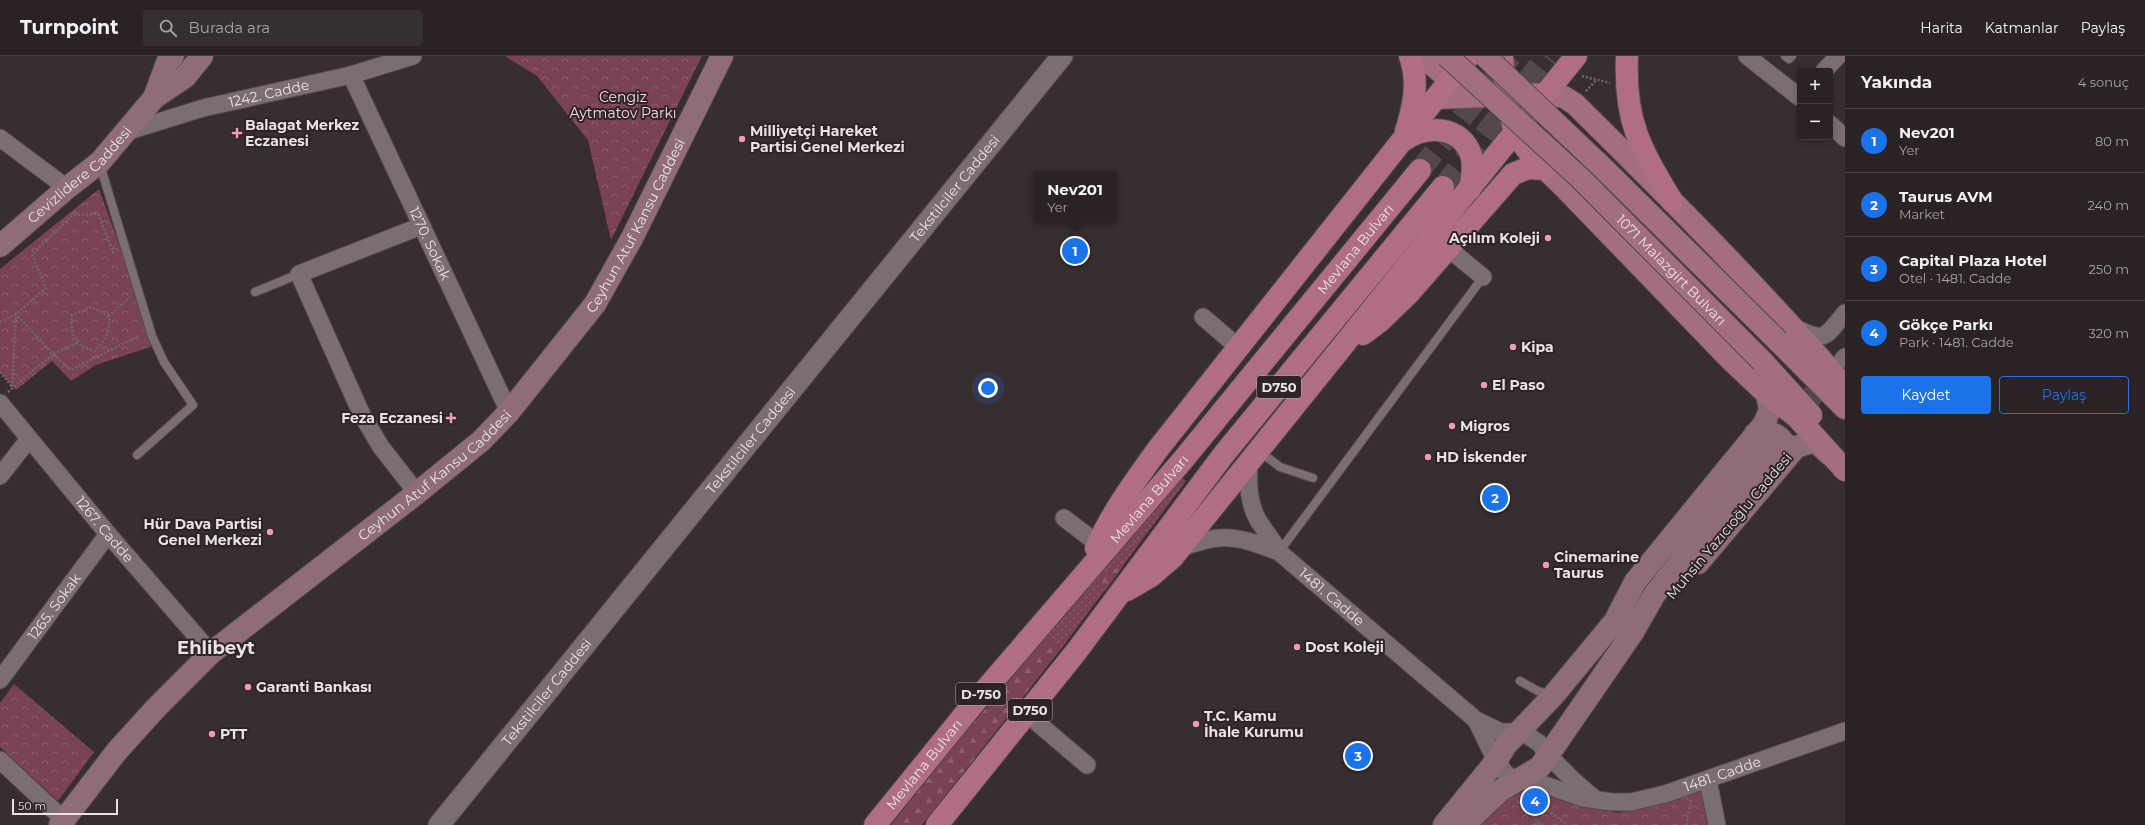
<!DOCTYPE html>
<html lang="tr">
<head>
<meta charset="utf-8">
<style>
	:root { --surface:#2a2224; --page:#362f31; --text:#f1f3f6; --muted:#a5a4a6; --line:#463f41; --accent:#1a73e8 }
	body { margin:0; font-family:Montserrat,sans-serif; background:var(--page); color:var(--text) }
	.controls { position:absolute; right:12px; top:12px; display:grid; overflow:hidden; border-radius:4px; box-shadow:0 2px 6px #0003 }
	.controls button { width:36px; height:36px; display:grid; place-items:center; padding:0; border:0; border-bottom:1px solid var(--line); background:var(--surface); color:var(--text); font:20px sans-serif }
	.scale { position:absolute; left:12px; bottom:10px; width:106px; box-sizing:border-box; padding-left:4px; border:2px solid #eae2e4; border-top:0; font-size:11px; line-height:14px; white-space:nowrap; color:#eae2e4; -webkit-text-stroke:3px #2e2326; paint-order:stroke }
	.you { position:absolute; left:988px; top:332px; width:14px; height:14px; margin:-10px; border:3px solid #fff; border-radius:50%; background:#1a73e8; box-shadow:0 0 0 6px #1a73e833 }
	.badge { display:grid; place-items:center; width:26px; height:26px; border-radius:50%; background:var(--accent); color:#fff; font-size:13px; font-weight:700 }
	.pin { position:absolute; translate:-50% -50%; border:2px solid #fff; box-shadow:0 1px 4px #0006 }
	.popup { position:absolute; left:1033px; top:115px; width:84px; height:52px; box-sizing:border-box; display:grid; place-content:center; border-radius:4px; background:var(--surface); filter:drop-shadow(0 1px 3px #0005); font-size:13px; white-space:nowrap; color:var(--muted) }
	.popup b { font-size:15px; color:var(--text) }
	.popup::after { content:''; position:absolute; left:50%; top:100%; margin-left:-8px; border:8px solid transparent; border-top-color:var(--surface) }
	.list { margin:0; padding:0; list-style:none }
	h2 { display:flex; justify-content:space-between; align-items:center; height:52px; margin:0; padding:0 16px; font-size:17px }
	h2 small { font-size:13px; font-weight:400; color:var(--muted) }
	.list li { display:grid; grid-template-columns:26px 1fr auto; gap:12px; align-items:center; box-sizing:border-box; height:64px; padding:0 16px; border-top:1px solid var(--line) }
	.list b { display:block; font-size:15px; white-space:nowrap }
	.list p { margin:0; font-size:13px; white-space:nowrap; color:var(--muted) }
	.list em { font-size:13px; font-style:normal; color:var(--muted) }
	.actions { display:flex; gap:8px; padding:12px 16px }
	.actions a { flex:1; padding:9px 0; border:1px solid var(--accent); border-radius:4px; text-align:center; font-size:14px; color:var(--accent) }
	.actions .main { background:var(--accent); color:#fff }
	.icon { flex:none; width:22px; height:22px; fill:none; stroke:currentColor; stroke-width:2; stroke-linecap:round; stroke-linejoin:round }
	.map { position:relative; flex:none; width:1845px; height:769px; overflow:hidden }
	header { display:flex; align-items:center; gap:24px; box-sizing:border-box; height:56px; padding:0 20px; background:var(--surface); border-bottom:1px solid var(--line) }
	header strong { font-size:19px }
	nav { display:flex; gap:22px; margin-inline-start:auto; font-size:14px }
	.search { width:280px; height:36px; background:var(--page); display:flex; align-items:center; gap:10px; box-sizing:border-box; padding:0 14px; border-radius:4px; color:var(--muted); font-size:15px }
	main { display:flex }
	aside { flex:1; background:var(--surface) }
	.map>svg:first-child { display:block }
	.grass { fill:url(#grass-dots) }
	.forest { fill:url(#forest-firs) }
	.park { fill:url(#park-crowns) }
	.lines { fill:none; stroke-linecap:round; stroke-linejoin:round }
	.primary-tunnel { stroke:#53484b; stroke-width:22; stroke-dasharray:22 11; stroke-linecap:butt }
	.trunk-tunnel { stroke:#53484b; stroke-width:22; stroke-dasharray:22 11; stroke-linecap:butt }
	.service-casing { stroke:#544a4d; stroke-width:10 }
	.minor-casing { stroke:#544a4d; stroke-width:19 }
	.tertiary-casing { stroke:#544a4d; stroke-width:23 }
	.secondary-casing { stroke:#544a4d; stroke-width:24 }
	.primary-casing { stroke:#544a4d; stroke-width:24 }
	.trunk-casing { stroke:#544a4d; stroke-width:24 }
	.path { stroke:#71676a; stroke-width:2.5; stroke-dasharray:2 2; stroke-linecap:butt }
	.service { stroke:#7b6d71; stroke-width:8 }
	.minor { stroke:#7b6d71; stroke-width:17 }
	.tertiary { stroke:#7b6d71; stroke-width:21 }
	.secondary { stroke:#8f6d78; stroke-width:22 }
	.primary { stroke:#a36e80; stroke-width:22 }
	.trunk { stroke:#b06e85; stroke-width:22 }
	.primary-bridge-casing { stroke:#544a4d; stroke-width:24; stroke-linecap:butt }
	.primary-bridge { stroke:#a36e80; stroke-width:22 }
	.poi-dot { fill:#f09ab7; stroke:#2e2326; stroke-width:1.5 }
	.labels { text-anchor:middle; stroke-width:4; stroke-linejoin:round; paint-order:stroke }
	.shield { fill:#2e2326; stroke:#b2a9ab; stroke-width:1 }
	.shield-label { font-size:13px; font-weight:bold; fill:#eae2e4 }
	.street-label { font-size:14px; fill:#eae2e4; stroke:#2e2326 }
	.park-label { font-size:14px; fill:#f5dde4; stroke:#2e2326 }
	.poi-label { font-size:14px; font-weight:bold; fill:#eae2e4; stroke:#2e2326; text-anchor:start }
	.district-label { font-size:18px; font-weight:bold; fill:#eae2e4; stroke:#2e2326 }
</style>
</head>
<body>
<header>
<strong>Turnpoint</strong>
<div class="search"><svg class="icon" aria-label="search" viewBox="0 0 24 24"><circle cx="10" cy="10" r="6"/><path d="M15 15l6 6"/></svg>Burada ara</div>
<nav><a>Harita</a><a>Katmanlar</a><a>Paylaş</a></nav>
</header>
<main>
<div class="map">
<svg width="1845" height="769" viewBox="0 0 1845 769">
	<defs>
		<pattern id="grass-dots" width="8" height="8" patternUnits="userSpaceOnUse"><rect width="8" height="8" fill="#794256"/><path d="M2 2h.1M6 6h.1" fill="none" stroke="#8c5d6e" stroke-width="1.8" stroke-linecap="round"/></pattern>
		<pattern id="forest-firs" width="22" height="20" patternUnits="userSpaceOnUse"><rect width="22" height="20" fill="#794256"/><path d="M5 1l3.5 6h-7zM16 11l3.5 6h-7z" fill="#8c5d6e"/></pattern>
		<pattern id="park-crowns" width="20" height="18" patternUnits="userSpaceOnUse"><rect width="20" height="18" fill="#794256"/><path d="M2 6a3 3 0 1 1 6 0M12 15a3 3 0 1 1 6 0" fill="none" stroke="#8c5d6e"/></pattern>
	</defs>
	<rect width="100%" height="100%" fill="#382d30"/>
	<path class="grass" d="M1182,422L1186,425L1061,593L1045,582Z"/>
	<g class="forest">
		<path d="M1120,508L1123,510L1105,535L1101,532L1099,519L1102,515L1113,516Z"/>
		<path d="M1045,582L1061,593L922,769H891L947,698Z"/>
	</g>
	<g class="park">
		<path d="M505,0H702L611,184L588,84L537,20Z"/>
		<path d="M99,133L156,289L96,309L71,325L52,305L16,334L0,316V213Z"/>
		<path d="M14,628L94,696L58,745L0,691V647Z"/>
		<path d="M1513,733L1548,738L1594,752L1619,757L1702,733L1707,769H1477Z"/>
	</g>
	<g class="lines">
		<path class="primary-tunnel" d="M1767,395L1833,315"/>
		<g class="trunk-tunnel">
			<path d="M1420,114L1511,0"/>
			<path d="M1443,131L1547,0"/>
		</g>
		<defs>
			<g id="service">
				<path d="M1785,0L1789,3L1792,0"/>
				<path d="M100,109L152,280L164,306L193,349L137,399"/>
				<path d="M255,236L299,218"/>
				<path d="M1259,395L1280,411L1313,422"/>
				<path d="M1279,496L1483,221"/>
				<path d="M1520,625L1538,635L1551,639"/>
			</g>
			<g id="minor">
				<path d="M1747,0L1799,41"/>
				<path d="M1824,15L1838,0"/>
				<path id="s1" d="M351,19L509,356"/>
				<path d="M1830,68L1845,82"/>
				<path id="s2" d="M126,76L203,52L351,19L413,0"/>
				<path d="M0,82L67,132"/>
				<path d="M1449,193L1483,221"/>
				<path d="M1203,261L1238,291"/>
				<path d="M1794,271C1826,287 1824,282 1845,257"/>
				<path d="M1843,303L1845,301"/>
				<path id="s3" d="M0,347L108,478L211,597"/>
				<path id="s4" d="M1249,407C1248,426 1248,447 1258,464C1265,475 1273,485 1279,496L1476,664L1501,676H1520L1530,681L1539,687L1548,699L1574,725L1596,744"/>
				<path d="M0,420L29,383"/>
				<path d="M417,437L381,391L362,359L299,218L421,170"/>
				<path d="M1064,462L1098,488"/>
				<path d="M1180,492C1192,488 1206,483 1219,482C1239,480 1261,489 1279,496"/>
				<path id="s5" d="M0,624L108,478"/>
				<path d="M1027,658L1087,709"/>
				<path id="s6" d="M1476,664L1496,705L1506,718L1517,724L1542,728L1583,742L1612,746H1631L1665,738L1845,675"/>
				<path d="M0,704L64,764"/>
				<path d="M1708,724L1717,769"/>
			</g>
			<g id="tertiary">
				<path id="s7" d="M439,769L1062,0"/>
			</g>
			<g id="secondary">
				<path d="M154,42L167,7L173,0"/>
				<path id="s8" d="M0,190L67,132L100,106L154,42L185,21L202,0"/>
				<path d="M1755,378C1772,374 1780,378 1788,393L1787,401"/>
				<path d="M1698,507L1796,391L1815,385L1829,398"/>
				<path id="s9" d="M60,769L117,695L156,652L211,597L417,437L481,385L509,356L595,248L632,182L722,0"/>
				<path d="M1444,769L1496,705L1506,689L1553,640L1615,565L1635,526L1764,368L1770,354L1767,338"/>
				<path d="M1464,769L1501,734L1540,711L1633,576L1654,539L1766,396"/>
			</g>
			<g id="primary">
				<path d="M1422,0L1450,24L1468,30"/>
				<path d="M1436,42L1546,38L1564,41L1575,48C1668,140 1760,232 1845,331"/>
				<path d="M1532,100L1564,131L1731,304L1767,338L1796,360L1845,414"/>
				<path d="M1778,285L1845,352"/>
				<path d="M1762,305L1811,359"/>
			</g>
			<g id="trunk">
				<path d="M1502,0L1506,40L1515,77L1531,99"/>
				<path d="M1627,0C1624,65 1640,92 1672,145"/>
				<path d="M1406,75C1414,50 1419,25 1410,0"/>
				<path d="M1404,84C1426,69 1461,69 1471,99C1475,110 1472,122 1470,133"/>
				<path d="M1363,278L1379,266L1409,237L1513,118L1528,112L1546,113"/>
				<path d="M1096,492C1112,456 1135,425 1158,393L1469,0"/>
				<path d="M1127,534L1151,520L1172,502L1576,0"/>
				<path id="s10" d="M875,769L974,647L1182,405L1420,114"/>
				<path d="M937,769L1076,596L1224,398L1443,131"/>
			</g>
		</defs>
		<use href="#service" class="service-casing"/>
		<use href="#minor" class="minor-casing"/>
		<use href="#tertiary" class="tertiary-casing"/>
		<use href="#secondary" class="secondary-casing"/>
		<use href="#primary" class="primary-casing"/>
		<use href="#trunk" class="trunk-casing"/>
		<g class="path">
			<path d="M1582,20L1610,27"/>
			<path d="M1586,35L1596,24"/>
			<path d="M109,260L91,251L72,259C70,280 74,289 95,295C107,282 110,277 109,260L130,241"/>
			<path d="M0,266L16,258L46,232L32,198L73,159L98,158L114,198"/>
			<path d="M0,316L12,331"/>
			<path d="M12,331L16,258L53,298L77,287"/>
			<path d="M8,336L53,298L71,314L140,279"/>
			<path d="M1517,745L1547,754L1568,769"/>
			<path d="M1518,746L1540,767"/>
			<path d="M1534,769L1540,767L1543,769"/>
			<path d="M1610,769H1612"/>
			<path d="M1686,769L1691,744"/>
		</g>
		<use href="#service" class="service"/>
		<use href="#minor" class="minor"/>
		<use href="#tertiary" class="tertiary"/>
		<use href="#secondary" class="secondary"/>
		<use href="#primary" class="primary"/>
		<use href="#trunk" class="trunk"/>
		<defs>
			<g id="primary-bridge">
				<path id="s11" d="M1447,0L1580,122L1762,305"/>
				<path d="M1485,0L1602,111L1778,285"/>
			</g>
		</defs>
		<use href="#primary-bridge" class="primary-bridge-casing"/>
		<use href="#primary-bridge" class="primary-bridge"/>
	</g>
	<g class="poi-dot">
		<path d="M235 71h4v4h4v4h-4v4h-4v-4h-4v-4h4z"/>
		<circle cx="742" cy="83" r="4"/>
		<circle cx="1548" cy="182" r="4"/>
		<circle cx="1513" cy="291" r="4"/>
		<circle cx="1484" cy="329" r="4"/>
		<path d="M449 356h4v4h4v4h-4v4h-4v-4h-4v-4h4z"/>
		<circle cx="1452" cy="370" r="4"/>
		<circle cx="1428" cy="401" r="4"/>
		<circle cx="270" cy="476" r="4"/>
		<circle cx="1546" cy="509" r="4"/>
		<circle cx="1297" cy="591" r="4"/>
		<circle cx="248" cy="631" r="4"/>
		<circle cx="1196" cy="668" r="4"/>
		<circle cx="212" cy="678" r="4"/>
	</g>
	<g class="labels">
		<g class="shield">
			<rect x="1257" y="320" width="44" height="22" rx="3"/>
			<rect x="956" y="627" width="50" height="22" rx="3"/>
			<rect x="1008" y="643" width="44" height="22" rx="3"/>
		</g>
		<g class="shield-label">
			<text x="1279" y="336">D750</text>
			<text x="981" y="643">D-750</text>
			<text x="1030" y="659">D750</text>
		</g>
		<g class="street-label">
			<text dy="5" stroke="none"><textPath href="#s2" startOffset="148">1242. Cadde</textPath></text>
			<text dy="5" stroke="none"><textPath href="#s8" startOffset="107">Cevizlidere Caddesi</textPath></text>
			<text dy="5" stroke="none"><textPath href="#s7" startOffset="819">Tekstilciler Caddesi</textPath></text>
			<text dy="5" stroke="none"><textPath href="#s9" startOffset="839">Ceyhun Atuf Kansu Caddesi</textPath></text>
			<text dy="5" stroke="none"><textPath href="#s1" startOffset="186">1270. Sokak</textPath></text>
			<text dy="5" stroke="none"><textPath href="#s10" startOffset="750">Mevlana Bulvarı</textPath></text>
			<text dy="5" stroke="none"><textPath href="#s11" startOffset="310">1071 Malazgirt Bulvarı</textPath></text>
			<text dy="5" stroke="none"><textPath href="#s7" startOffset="495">Tekstilciler Caddesi</textPath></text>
			<text dy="5" stroke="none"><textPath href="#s9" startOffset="515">Ceyhun Atuf Kansu Caddesi</textPath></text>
			<text dy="5" stroke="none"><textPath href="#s10" startOffset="426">Mevlana Bulvarı</textPath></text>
			<text transform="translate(1729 470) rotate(-50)" y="5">Muhsin Yazıcıoğlu Caddesi</text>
			<text dy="5" stroke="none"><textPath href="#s3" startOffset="164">1267. Cadde</textPath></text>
			<text dy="5" stroke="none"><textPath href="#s4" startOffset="166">1481. Cadde</textPath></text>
			<text dy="5" stroke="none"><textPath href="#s5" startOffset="91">1265. Sokak</textPath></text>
			<text dy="5" stroke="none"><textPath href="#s7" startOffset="171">Tekstilciler Caddesi</textPath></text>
			<text dy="5" stroke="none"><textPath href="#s10" startOffset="78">Mevlana Bulvarı</textPath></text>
			<text dy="5" stroke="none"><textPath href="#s6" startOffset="287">1481. Cadde</textPath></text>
		</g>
		<g class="park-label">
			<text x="623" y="46">Cengiz<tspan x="623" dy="16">Aytmatov Parkı</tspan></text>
		</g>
		<g class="poi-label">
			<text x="245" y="74">Balagat Merkez<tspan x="245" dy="16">Eczanesi</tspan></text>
			<text x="750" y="80">Milliyetçi Hareket<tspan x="750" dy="16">Partisi Genel Merkezi</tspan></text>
			<text x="1540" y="187" text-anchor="end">Açılım Koleji</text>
			<text x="1521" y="296">Kipa</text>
			<text x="1492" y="334">El Paso</text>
			<text x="443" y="367" text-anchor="end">Feza Eczanesi</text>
			<text x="1460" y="375">Migros</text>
			<text x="1436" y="406">HD İskender</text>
			<text x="262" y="473" text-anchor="end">Hür Dava Partisi<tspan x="262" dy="16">Genel Merkezi</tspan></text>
			<text x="1554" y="506">Cinemarine<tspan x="1554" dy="16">Taurus</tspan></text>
			<text x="1305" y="596">Dost Koleji</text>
			<text x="256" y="636">Garanti Bankası</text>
			<text x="1204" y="665">T.C. Kamu<tspan x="1204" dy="16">İhale Kurumu</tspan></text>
			<text x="220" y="683">PTT</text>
		</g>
		<g class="district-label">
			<text x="216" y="598">Ehlibeyt</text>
		</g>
	</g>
</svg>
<div class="controls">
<button>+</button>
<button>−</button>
</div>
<div class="scale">50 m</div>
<div class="you"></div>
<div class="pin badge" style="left:1075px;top:195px">1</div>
<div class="popup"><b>Nev201</b>Yer</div>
<div class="pin badge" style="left:1495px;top:442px">2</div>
<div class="pin badge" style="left:1358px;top:700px">3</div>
<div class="pin badge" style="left:1535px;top:745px">4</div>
</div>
<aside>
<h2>Yakında<small>4 sonuç</small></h2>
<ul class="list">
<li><span class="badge">1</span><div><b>Nev201</b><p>Yer</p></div><em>80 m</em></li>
<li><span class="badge">2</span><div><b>Taurus AVM</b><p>Market</p></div><em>240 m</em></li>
<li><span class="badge">3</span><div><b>Capital Plaza Hotel</b><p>Otel · 1481. Cadde</p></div><em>250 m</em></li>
<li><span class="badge">4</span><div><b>Gökçe Parkı</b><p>Park · 1481. Cadde</p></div><em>320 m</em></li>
</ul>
<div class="actions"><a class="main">Kaydet</a><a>Paylaş</a></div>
</aside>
</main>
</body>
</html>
